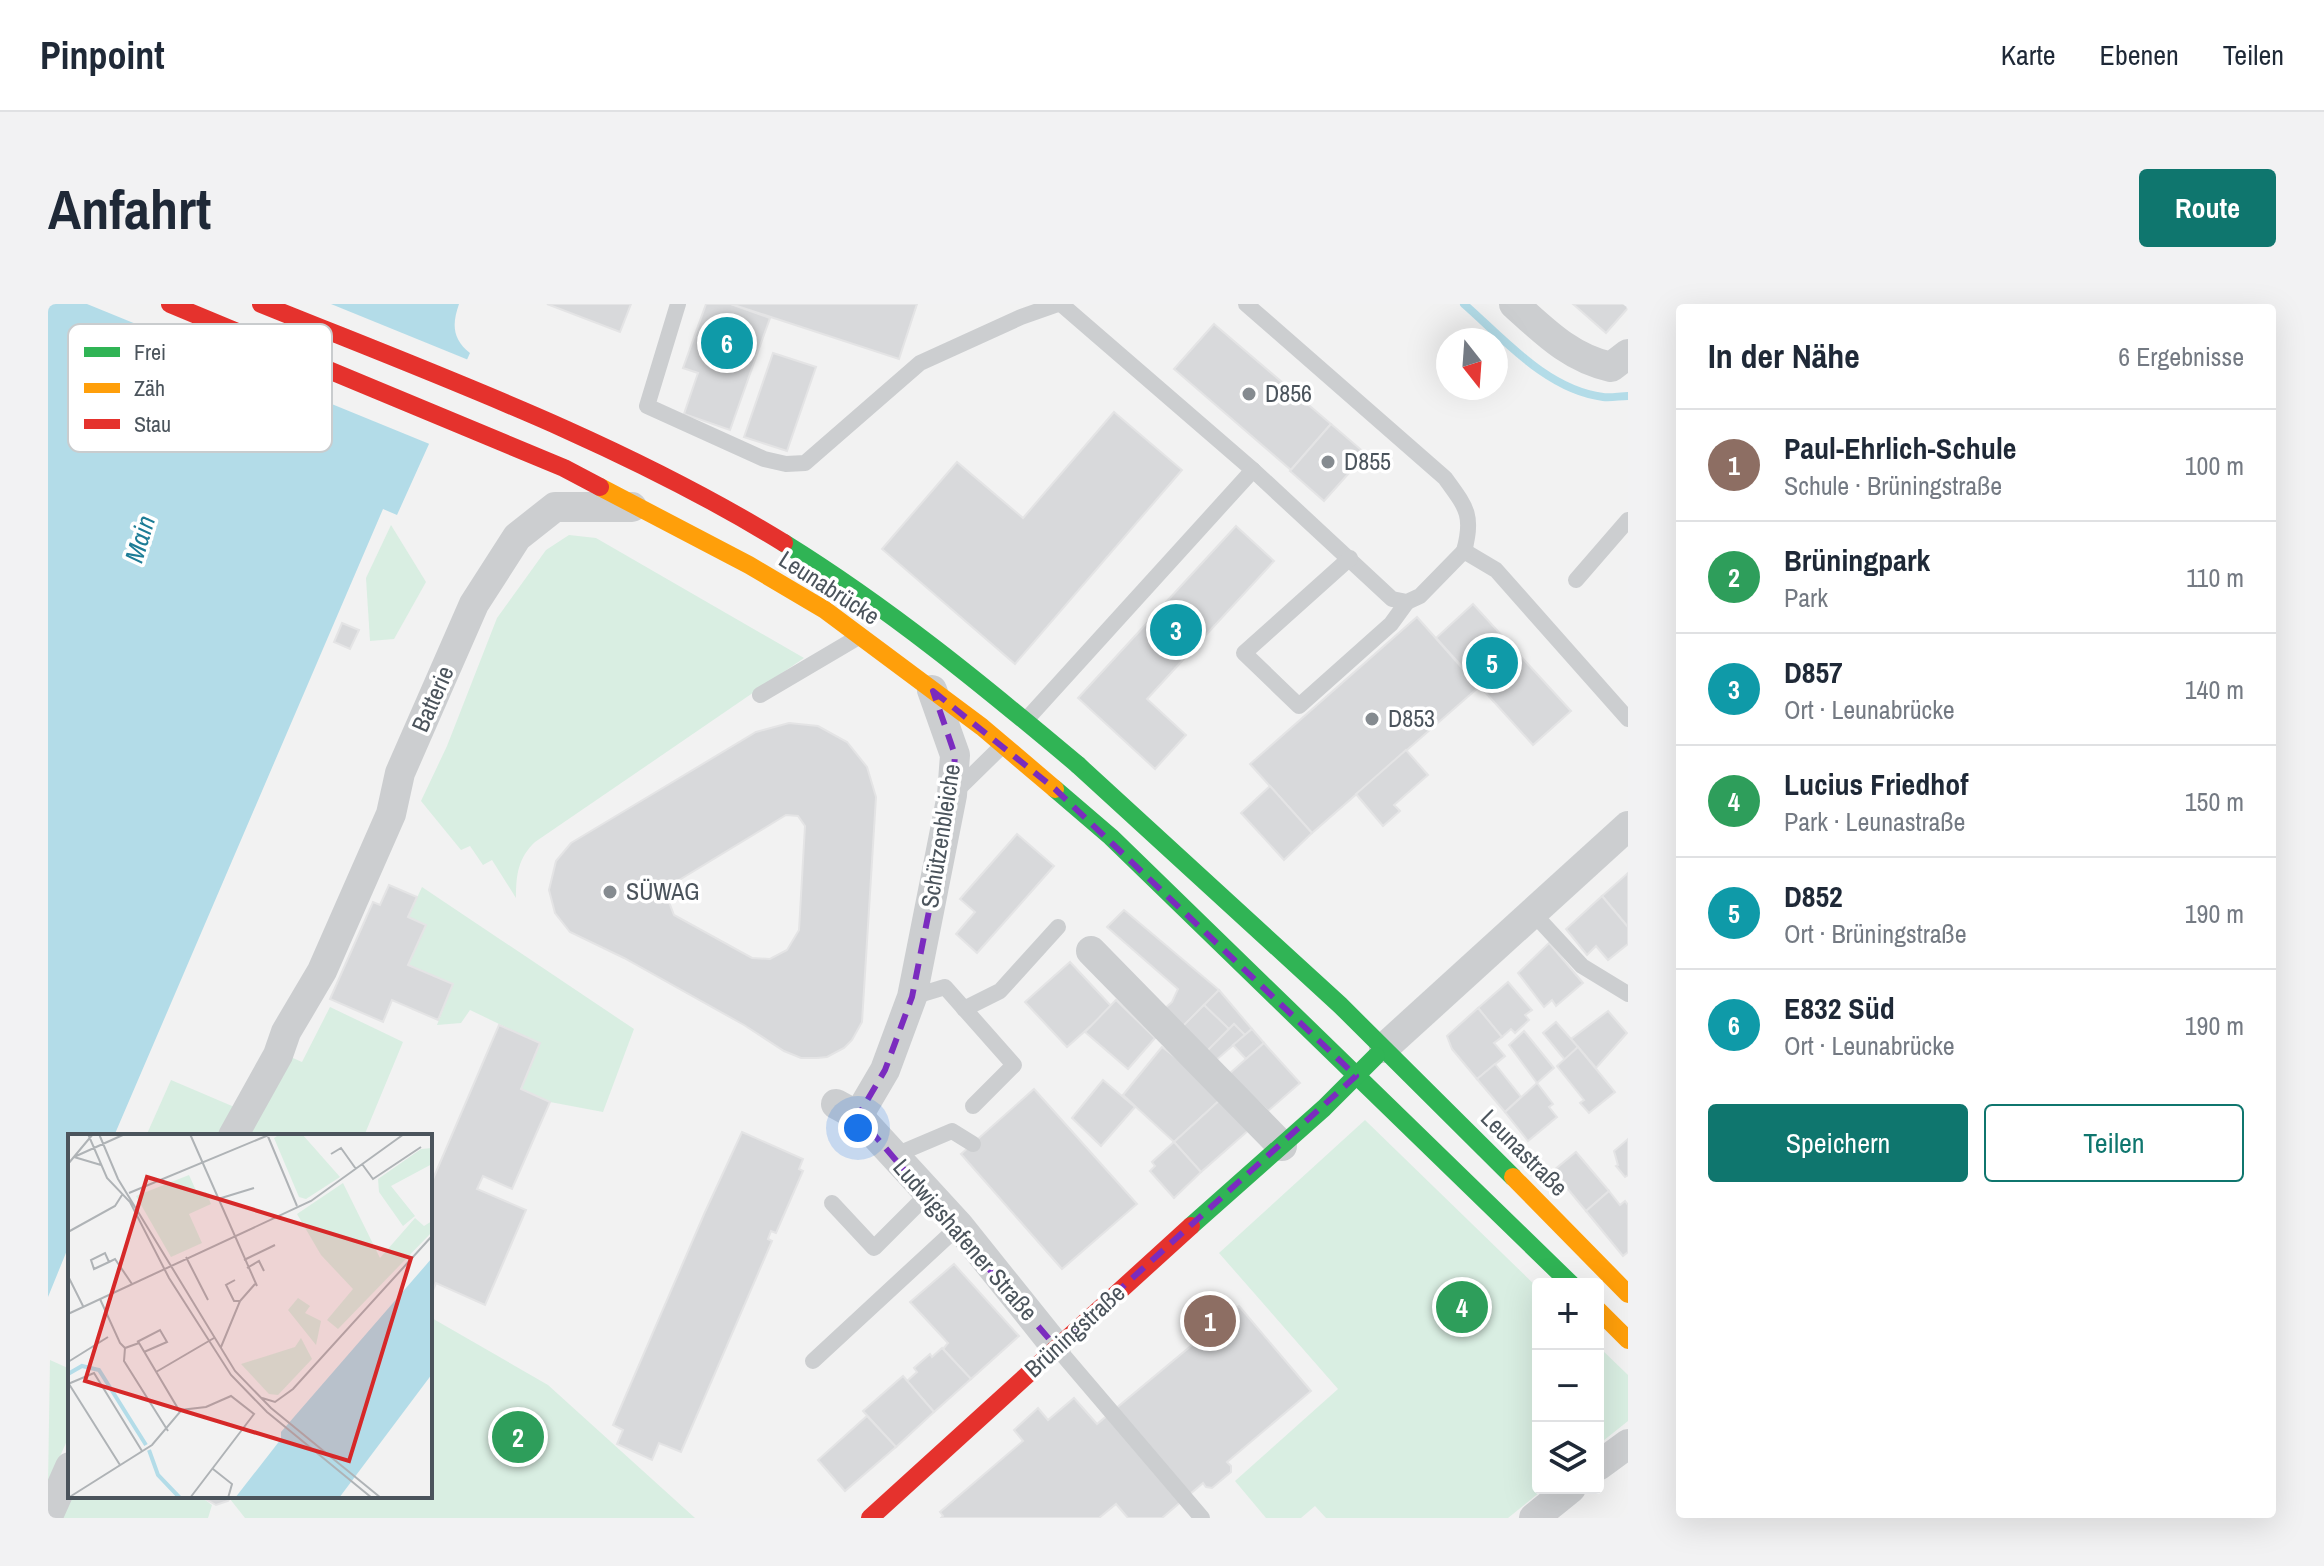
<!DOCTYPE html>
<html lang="de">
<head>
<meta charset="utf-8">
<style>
	:root { --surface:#fff; --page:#f2f2f3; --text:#1f2937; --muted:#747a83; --line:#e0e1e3; --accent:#0f766e }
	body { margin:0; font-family:"Archivo Narrow",sans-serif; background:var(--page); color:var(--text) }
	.controls { position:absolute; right:24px; bottom:24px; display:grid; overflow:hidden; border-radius:8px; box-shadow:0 8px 32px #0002 }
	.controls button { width:72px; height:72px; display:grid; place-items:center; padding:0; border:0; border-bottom:2px solid var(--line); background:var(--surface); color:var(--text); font:40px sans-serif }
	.compass { position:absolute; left:1388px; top:24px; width:72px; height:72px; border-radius:50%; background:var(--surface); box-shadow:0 8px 32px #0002; rotate:163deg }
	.you { position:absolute; left:810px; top:824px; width:28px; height:28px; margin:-20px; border:6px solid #fff; border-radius:50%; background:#1a73e8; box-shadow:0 0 0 12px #1a73e833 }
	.badge { display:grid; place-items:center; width:52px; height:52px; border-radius:50%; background:var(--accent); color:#fff; font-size:26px; font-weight:700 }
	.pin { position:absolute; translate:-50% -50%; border:4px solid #fff; box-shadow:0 2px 8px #0006 }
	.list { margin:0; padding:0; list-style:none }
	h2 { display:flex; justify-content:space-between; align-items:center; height:104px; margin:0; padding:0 32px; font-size:34px }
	h2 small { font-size:26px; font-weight:400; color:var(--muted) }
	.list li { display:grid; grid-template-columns:52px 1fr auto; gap:24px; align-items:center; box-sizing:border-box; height:112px; padding:0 32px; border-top:2px solid var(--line) }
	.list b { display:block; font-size:30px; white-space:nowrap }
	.list p { margin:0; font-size:26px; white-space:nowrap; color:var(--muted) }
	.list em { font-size:26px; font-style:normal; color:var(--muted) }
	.actions { display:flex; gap:16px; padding:24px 32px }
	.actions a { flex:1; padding:18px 0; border:2px solid var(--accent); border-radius:8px; text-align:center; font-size:28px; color:var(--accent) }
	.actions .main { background:var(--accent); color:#fff }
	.icon { flex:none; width:44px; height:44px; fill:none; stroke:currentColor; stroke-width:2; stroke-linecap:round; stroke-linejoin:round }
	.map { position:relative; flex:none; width:1580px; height:1214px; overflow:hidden; border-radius:8px }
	header { display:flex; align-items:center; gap:48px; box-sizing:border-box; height:112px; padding:0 40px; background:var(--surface); border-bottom:2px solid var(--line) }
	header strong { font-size:38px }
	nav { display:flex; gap:44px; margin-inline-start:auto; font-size:28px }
	.intro { display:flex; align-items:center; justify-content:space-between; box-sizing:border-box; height:192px; padding:0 48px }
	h1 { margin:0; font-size:56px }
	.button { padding:20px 36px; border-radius:8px; background:var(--accent); color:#fff; font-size:28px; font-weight:700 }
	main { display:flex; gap:48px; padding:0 48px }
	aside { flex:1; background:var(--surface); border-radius:8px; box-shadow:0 8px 32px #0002 }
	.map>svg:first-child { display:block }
	.green { fill:#d9eee2 }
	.water { fill:#b3dce8 }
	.pier { fill:#f2f2f2 }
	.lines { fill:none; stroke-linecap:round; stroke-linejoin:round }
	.stream { stroke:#b3dce8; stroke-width:8 }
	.building { fill:#d8d9db; stroke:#e4e4e5; stroke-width:2; fill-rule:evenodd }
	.lane { stroke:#ccced0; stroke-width:16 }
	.street { stroke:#ccced0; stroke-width:30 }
	.fast { stroke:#30b455; stroke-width:18 }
	.slow { stroke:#ff9f0a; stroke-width:18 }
	.jam { stroke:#e5322d; stroke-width:18 }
	.fast-bridge { stroke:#30b455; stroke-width:18 }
	.slow-bridge { stroke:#ff9f0a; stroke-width:18 }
	.jam-bridge { stroke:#e5322d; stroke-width:18 }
	.marked { fill:none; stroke:#7b2cbf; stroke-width:6; stroke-dasharray:16 10; stroke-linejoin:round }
	.poi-dot { fill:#858b90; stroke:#fff; stroke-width:3 }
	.labels { text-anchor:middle; stroke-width:7; stroke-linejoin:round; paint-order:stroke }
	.poi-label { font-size:24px; fill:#4b545c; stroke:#fff; text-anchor:start }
	.street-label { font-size:24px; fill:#4b545c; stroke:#fff }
	.water-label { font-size:26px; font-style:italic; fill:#1c7c96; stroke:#fff }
	.inset-river { fill:none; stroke:#b3dce8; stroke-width:4 }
	.inset-road { fill:none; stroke:#afb3b6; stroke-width:2 }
	.view { fill:#d62828; fill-opacity:0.15; stroke:#d62828; stroke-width:4 }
	.inset-edge { fill:none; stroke:#4b545c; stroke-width:4 }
	.key { fill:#fff; stroke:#c9ccce; stroke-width:2 }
	.key-label { font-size:22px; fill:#4b545c }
</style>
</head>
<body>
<header>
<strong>Pinpoint</strong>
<nav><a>Karte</a><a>Ebenen</a><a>Teilen</a></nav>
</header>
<div class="intro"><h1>Anfahrt</h1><a class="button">Route</a></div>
<main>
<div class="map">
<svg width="1580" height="1214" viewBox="0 0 1580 1214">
	<rect width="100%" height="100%" fill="#f2f2f2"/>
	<g class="green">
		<path d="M343,221L378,278L346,335L322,337L318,274Z"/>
		<path d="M521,231L548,234L756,354L487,538C470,554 468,571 468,594L444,556L435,561L422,542L413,546L373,497L399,442L449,314L498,246Z"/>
		<path d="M374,583L586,725L555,808L502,798L473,785L491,739L422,706L413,719L389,721L405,680L360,661L377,621L360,613Z"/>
		<path d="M282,703L355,738L316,832H197L238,751L254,758Z"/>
		<path d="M123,776L191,805L176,832H98Z"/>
		<path d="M1317,816L1490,984V1184H1497L1460,1214H1278L1267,1202L1253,1214H1218L1187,1177L1290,1085L1171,949Z"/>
		<path d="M382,1013L500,1081L647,1214H197L182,1195L183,1192H382Z"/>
		<path d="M1550,1042L1580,1071V1117L1550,1141Z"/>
		<path d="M2,1056L22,1065V1130L0,1179Z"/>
		<path d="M23,1192H152L164,1201L160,1214H13Z"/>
	</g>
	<path class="water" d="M0,0H411C404,20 404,35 422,49L349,211L335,205L66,832H22V939L0,993Z"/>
	<path class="pier" d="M39,0H283L423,57L384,141Z"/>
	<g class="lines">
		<path class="stream" d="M1416,0C1456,35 1499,86 1555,93C1563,94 1572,92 1580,92"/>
	</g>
	<g class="building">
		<path d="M499,0H583L572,28Z"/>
		<path d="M658,0H683L722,14L682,126L636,110L650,69L635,64Z"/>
		<path d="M683,0H869L851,55Z"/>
		<path d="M1525,0H1580V4L1558,29Z"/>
		<path d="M1166,20L1283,120L1243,166L1126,65Z"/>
		<path d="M725,49L768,63L739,147L696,133Z"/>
		<path d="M1066,108L1134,166L967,360L834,245L909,158L975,214Z"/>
		<path d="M1283,120L1318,150L1276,197L1242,167Z"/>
		<path d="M1188,222L1226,257L1099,395L1138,431L1107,465L1030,394Z"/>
		<path d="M1425,300L1523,407L1485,441L1388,334Z"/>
		<path d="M1369,313L1431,383L1264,529L1202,460Z"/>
		<path d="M294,319L311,326L302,345L286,338Z"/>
		<path d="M741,419L770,422L799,438L819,463L828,493L814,718L804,736L796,744L779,753L769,754H753L736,747L696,721L576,654L522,628L507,609L501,586L508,557L523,539L708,428ZM738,511L750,512L757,522L751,626L739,646L722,655L704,654L626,611L621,598V590L628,578Z"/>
		<path d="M1358,446L1380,471L1346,501L1352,507L1335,522L1308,490Z"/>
		<path d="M1222,482L1264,529L1236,556L1193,509Z"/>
		<path d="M969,530L1006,562L929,649L908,630L927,608L912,595Z"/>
		<path d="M1580,569V623L1554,592Z"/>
		<path d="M341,581L369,593L360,613L378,621L360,661L405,680L390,716L344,696L335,718L282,695L325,598L332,601Z"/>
		<path d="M1554,592L1580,623V640L1560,656L1548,642L1539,651L1518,625Z"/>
		<path d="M1076,606L1171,686L1133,724L1115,706L1124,698L1130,685L1059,623Z"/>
		<path d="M1501,639L1535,679L1508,702L1504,696L1496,703L1470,669Z"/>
		<path d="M1022,658L1064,703L1019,743L977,698Z"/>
		<path d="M1460,678L1484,706L1477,711L1481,716L1467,729L1463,725L1454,733L1430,704Z"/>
		<path d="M1171,686L1204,725L1197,731L1186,720L1181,725L1156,701Z"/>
		<path d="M1068,696L1107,734L1080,765L1037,728Z"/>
		<path d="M1156,701L1181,725L1158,748L1133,724Z"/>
		<path d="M1430,704L1454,733L1446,739L1457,752L1429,775L1404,745L1399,732Z"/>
		<path d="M1560,707L1579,729L1548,764L1523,735Z"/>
		<path d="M1508,718L1530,743L1517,756L1495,729Z"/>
		<path d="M1186,720L1197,731L1167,757L1158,748Z"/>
		<path d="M451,721L492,739L473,785L502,798L464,885L435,872L429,885L478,906L437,1001L388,979L382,993V882Z"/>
		<path d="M1204,725L1216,739L1198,755L1185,741Z"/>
		<path d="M1476,727L1506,764L1489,779L1461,741Z"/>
		<path d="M1216,739L1252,779L1220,807L1181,770Z"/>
		<path d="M1114,743L1162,780L1174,794L1126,838L1075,791Z"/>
		<path d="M1530,743L1567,788L1541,809L1532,799L1536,796L1509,762Z"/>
		<path d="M1447,760L1473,793L1457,808L1429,775Z"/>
		<path d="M1055,776L1087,803L1053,842L1024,814Z"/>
		<path d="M1489,779L1505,800L1501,803L1509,813L1480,837L1457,808Z"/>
		<path d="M986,785L1089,900L1014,965L913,850Z"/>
		<path d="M1174,794L1202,825L1153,868L1126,838Z"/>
		<path d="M694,828L755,855L751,865L755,867L728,929L723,927L720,935L724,937L633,1148L611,1139L604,1156L569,1140L575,1126L565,1121L657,908Z"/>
		<path d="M1580,835V871L1577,873L1568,862L1570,861L1566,847Z"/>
		<path d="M1126,838L1153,868L1126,894L1102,867L1107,862L1104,858Z"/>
		<path d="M1528,848L1561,887L1538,907L1505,867Z"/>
		<path d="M1561,887L1572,901L1577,897L1580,901V948L1575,952L1538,907Z"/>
		<path d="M906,960L971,1032L923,1075L895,1045L900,1039L862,998Z"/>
		<path d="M1191,1002L1263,1087L1179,1158L1183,1162V1168L1164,1184L1158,1183L1155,1179L1114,1214H1080L1068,1200L1051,1214H893L895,1212L892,1208L975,1137L966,1126L990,1104L1000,1116L1026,1094L1049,1120Z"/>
		<path d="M894,1044L923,1075L886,1108L859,1077L869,1068L866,1064L882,1050L884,1053Z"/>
		<path d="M855,1072L886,1108L848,1143L815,1107Z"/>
		<path d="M819,1112L848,1143L797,1187L770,1156Z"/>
		<path d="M152,1192H183L180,1197L168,1201Z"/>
	</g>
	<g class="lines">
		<g class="lane">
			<path d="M630,0L599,102L716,155L738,160L757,159L872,59L973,13L1010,0"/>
			<path d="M1013,0L1205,166L1344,295L1359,298L1372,292L1416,247L1448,266L1580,415"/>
			<path d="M1198,0L1397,174C1418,203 1426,211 1416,247"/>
			<path d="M1302,254L1196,349L1251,402L1343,320L1359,298"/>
			<path d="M1528,276L1580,216"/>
			<path d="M712,391L807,335"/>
			<path d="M978,416L1205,166"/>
			<path d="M905,490L954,442"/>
			<path d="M1484,608L1534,662L1580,690"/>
			<path d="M864,693L897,683L966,761L925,802"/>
			<path d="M916,705L952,687L1010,623"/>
			<path d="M845,852L904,827L925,840"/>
			<path d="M784,899L826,944L881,889"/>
			<path d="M1009,1044L1154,1214"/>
			<path d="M765,1057L911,922"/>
		</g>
		<g class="street">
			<path d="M1466,0C1496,27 1522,54 1563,63L1580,50"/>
			<path d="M1043,647L1234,842"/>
			<path d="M1336,744L1580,522"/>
			<path d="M788,800L810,812L911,922L1008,1043"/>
			<path d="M810,812L837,766L864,693L904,491L907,451L884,386"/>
			<path d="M185,832L230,751L238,728L274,667L343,510L352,469L426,300L469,233L507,203H584"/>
			<path d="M1550,1162L1580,1140"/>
			<path d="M0,1212L22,1163"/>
			<path d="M1486,1214L1523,1184"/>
		</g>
		<g class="fast">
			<path d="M1030,461L1292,701L1465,873"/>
			<path d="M1007,485L1063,533L1523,980"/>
			<path d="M1143,922L1276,804L1328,752"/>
		</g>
		<g class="slow">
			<path d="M1465,873L1580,990"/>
			<path d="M1550,1006L1580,1036"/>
		</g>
		<path class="jam" d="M822,1214L1143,922"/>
		<path class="fast-bridge" d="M736,239C841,304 936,382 1030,461"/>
		<path class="slow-bridge" d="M552,183L701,261L777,306L934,423L1007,485"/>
		<g class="jam-bridge">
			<path d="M122,0L516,164L552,183"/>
			<path d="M213,0C391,72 572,138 736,239"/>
		</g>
	</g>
	<path class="marked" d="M885,387L1007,485L1308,772L1008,1043L810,812L837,766L864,693L904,491L907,451Z"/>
	<g class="poi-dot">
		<circle cx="1201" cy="90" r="8"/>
		<circle cx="1280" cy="158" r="8"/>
		<circle cx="1324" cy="415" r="8"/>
		<circle cx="562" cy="588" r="8"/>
	</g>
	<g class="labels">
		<g class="poi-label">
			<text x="1217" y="98">D856</text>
			<text x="1296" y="166">D855</text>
			<text x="1340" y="423">D853</text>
			<text x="578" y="596">SÜWAG</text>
		</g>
		<g class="street-label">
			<text transform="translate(781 284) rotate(33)" y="8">Leunabrücke</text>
			<text transform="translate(385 395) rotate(-66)" y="8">Batterie</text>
			<text transform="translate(893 532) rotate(-81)" y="8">Schützenbleiche</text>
			<text transform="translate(1476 849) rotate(45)" y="8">Leunastraße</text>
			<text transform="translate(917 936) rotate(49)" y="8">Ludwigshafener Straße</text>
			<text transform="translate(1027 1027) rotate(-42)" y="8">Brüningstraße</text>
		</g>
		<g class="water-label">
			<text transform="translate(92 235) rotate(-73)" y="9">Main</text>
		</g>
	</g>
	<g transform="translate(20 830)">
		<rect width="364" height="364" fill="#f2f2f2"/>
		<path d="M212,0H234L272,43L238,65L231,63L206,4ZM364,14V30L323,52L347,82L335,92L311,58L310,45L353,15ZM121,41L130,61L138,58L143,70L121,80L134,109L103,123L68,62ZM275,49L312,124L347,84L356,92L364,87V98L270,195L259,186L285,155L253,121L229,80ZM230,164L242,172L237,179L253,187L248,211L220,176ZM233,204L244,225L210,261L201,260L173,230L227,213Z" fill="#d9eee2"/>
		<path d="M364,124V240L271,364H167L213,305V298Z" fill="#b3dce8"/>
		<path class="inset-river" d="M0,240L14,232L31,236L78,311M81,316L90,341L112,364"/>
		<path class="inset-road" d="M20,0L39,44L62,68L101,144L163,241L199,278L304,364M31,0L50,45L167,237L203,274L313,364M122,0L189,152M199,0L229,72M263,20L273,14L288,35M6,23L57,0M6,23L33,31M0,30L25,0M294,30L305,45L353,13M61,59L203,0M150,65L186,54M0,98L47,72L54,61M118,123L140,166M176,126L207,111M41,128L37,119L23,126L26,135L41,128L47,125L64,150M179,134L191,127L196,137M0,142L15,172M167,146L158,151L166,167H172M0,180L243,67L336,0M69,208L92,196L99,208L76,218M153,213L172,167L187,150M57,214L56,227L100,297M0,228L40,203M88,238L146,204M0,250L26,239L74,317M1,250L52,331M194,264L207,268L225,255L364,102M112,276L138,273L163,262L186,280L122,364M145,335L164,350L160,364M0,364L84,311L112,278L71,209L57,214L52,209L32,165"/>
		<path class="view" d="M79,43L343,124L281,327L17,247Z"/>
		<rect width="364" height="364" class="inset-edge"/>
	</g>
	<rect x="20" y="20" width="264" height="128" rx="12" class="key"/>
	<rect x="36" y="43" width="36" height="10" fill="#30b455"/>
	<rect x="36" y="79" width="36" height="10" fill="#ff9f0a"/>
	<rect x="36" y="115" width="36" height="10" fill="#e5322d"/>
	<g class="key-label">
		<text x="86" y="56">Frei</text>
		<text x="86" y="92">Zäh</text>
		<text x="86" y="128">Stau</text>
	</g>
</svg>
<div class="controls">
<button>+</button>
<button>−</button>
<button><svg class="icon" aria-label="layers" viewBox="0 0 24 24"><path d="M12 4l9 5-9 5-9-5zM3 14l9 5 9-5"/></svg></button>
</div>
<svg class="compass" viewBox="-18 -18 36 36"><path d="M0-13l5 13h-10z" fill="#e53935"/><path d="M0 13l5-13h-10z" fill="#747a83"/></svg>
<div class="you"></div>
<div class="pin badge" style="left:1162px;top:1017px;background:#8d6e63">1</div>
<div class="pin badge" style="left:470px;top:1133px;background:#2e9e5b">2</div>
<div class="pin badge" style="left:1128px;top:326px;background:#0f9aa8">3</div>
<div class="pin badge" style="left:1414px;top:1003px;background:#2e9e5b">4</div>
<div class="pin badge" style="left:1444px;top:359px;background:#0f9aa8">5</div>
<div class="pin badge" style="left:679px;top:39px;background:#0f9aa8">6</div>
</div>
<aside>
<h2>In der Nähe<small>6 Ergebnisse</small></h2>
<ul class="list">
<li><span class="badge" style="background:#8d6e63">1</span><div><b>Paul-Ehrlich-Schule</b><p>Schule · Brüningstraße</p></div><em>100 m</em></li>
<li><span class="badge" style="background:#2e9e5b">2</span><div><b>Brüningpark</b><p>Park</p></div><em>110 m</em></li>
<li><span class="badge" style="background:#0f9aa8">3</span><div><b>D857</b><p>Ort · Leunabrücke</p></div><em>140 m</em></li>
<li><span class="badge" style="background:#2e9e5b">4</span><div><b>Lucius Friedhof</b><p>Park · Leunastraße</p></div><em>150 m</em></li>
<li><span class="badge" style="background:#0f9aa8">5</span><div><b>D852</b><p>Ort · Brüningstraße</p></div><em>190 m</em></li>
<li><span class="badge" style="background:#0f9aa8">6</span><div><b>E832 Süd</b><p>Ort · Leunabrücke</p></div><em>190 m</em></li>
</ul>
<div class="actions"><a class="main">Speichern</a><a>Teilen</a></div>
</aside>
</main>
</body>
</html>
